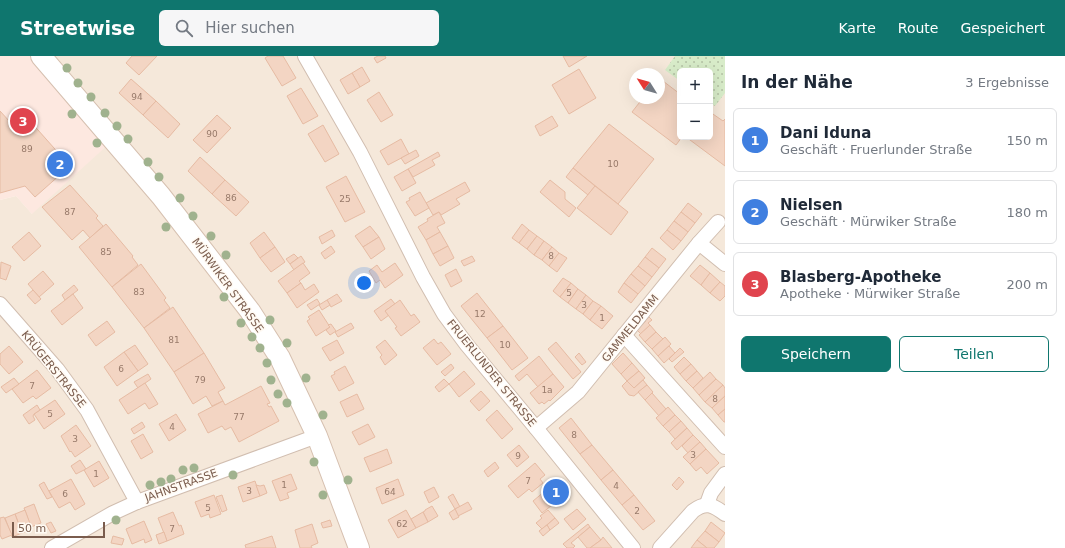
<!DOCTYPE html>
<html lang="de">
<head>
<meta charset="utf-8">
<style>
	:root { --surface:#fff; --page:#f6f6f7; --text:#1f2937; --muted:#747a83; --line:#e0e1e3; --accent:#0f766e }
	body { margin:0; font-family:"DejaVu Sans",sans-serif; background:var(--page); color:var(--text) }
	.controls { position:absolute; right:12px; top:12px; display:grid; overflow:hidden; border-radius:6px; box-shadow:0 4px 16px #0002 }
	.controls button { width:36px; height:36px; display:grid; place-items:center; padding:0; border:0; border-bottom:1px solid var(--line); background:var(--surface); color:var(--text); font:20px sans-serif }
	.compass { position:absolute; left:629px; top:12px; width:36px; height:36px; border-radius:50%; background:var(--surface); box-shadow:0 4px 16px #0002; rotate:307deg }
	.scale { position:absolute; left:12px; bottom:10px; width:93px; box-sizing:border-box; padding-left:4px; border:2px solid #7a5c4d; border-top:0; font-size:11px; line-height:14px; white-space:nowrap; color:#7a5c4d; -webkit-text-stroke:3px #fffaf3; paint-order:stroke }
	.you { position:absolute; left:364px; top:227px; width:14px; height:14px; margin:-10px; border:3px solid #fff; border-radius:50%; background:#1a73e8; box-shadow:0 0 0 6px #1a73e833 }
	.badge { display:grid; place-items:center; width:26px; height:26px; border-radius:50%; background:var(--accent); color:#fff; font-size:13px; font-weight:700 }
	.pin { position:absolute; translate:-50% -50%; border:2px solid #fff; box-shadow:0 1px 4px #0006 }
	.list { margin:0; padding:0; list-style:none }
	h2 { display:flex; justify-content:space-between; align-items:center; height:52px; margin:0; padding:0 16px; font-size:17px }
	h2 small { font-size:13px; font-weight:400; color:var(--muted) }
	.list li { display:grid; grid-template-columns:26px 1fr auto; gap:12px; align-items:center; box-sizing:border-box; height:64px; margin:0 8px 8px; padding:0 8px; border:1px solid var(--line); border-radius:6px }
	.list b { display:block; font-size:15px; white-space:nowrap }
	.list p { margin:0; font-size:13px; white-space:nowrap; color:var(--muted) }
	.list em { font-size:13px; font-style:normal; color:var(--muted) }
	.actions { display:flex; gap:8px; padding:12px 16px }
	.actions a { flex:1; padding:9px 0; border:1px solid var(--accent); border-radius:6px; text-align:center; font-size:14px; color:var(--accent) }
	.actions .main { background:var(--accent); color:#fff }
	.icon { flex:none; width:22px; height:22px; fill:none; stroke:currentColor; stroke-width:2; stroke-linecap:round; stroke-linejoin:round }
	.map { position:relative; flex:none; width:725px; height:492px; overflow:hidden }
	header { display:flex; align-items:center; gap:24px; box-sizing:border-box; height:56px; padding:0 20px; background:var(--accent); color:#fff }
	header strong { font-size:19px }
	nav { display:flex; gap:22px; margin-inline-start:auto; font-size:14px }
	.search { width:280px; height:36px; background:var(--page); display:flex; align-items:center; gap:10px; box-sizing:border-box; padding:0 14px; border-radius:6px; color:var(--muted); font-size:15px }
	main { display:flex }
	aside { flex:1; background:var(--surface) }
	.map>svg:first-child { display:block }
	.residential { fill:#f5e8da; fill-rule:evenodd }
	.commercial { fill:#fde8e0 }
	.park { fill:url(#park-dots) }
	.building { fill:#f3d5c3; stroke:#e6bba3 }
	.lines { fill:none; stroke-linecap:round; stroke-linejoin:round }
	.minor-casing { stroke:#d1beb0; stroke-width:16 }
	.secondary-casing { stroke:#d6c0b0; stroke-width:22 }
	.minor { stroke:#fff; stroke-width:14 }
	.secondary { stroke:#fff; stroke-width:20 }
	.tree { fill:#a0b28e }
	.labels { text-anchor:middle; stroke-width:3; stroke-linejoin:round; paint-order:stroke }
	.number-label { font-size:9px; fill:#987a6a }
	.street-label { font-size:11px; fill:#7a5c4d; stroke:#fffaf3 }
</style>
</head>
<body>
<header>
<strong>Streetwise</strong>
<div class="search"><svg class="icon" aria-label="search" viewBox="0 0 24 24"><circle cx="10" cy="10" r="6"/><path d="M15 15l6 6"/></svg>Hier suchen</div>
<nav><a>Karte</a><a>Route</a><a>Gespeichert</a></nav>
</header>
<main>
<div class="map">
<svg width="725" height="492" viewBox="0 0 725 492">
	<defs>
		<pattern id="park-dots" width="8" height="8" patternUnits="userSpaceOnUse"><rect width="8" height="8" fill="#d8ecc9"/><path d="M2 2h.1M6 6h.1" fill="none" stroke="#b4c2a5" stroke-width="1.8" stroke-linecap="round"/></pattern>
	</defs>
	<rect width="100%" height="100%" fill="#fdf6ec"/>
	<path class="residential" d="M53,0H725V492H0V144L16,140L32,158ZM680,15H710V81H680ZM635,18H659V42H635Z"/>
	<path class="commercial" d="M0,0H53L121,77L32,158L16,140L0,144Z"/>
	<path class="park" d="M675,0H725V37L715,50L710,47V15H680V25L665,14Z"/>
	<g class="building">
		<path d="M132,0H157L139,19L126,7Z"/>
		<path d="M268,0H283L296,22L282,30L265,2Z"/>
		<path d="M378,0H385L386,2L377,7L374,2Z"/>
		<path d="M563,0H587L569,11Z"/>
		<path d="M362,11L370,25L360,31L352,17Z"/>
		<path d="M579,13L596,42L569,58L552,29Z"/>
		<path d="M352,17L360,31L348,38L340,24Z"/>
		<path d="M659,22L680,38V81H682L676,89L632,56L643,42H659Z"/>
		<path d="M131,23L156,45L143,59L119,37Z"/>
		<path d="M301,32L318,60L303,68L287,40Z"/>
		<path d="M379,36L393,59L381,66L367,44Z"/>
		<path d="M156,45L180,68L168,82L143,59Z"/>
		<path d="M0,55L10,66L22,56L70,110L35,141L25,130L0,137Z"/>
		<path d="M710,56L723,65L725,63V110L686,81H710Z"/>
		<path d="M217,59L231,72L207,97L193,84Z"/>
		<path d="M552,60L558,70L540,80L535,70Z"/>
		<path d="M609,68L654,103L618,148L573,112Z"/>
		<path d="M323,69L339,98L325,106L308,78Z"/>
		<path d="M401,83L409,98L388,109L380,95Z"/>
		<path d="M416,94L419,100L405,108L401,102Z"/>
		<path d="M438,96L440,100L432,104L435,109L413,121L408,113Z"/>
		<path d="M200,101L225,124L212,138L188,115Z"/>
		<path d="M573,112L595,130L588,139L566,121Z"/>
		<path d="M408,113L416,127L402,135L394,121Z"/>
		<path d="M346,120L365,156L345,166L326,131Z"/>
		<path d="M225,124L249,146L236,160L212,138Z"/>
		<path d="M550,124L565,136V143L576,152L569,161L540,136Z"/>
		<path d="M465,126L470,135L456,143L460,148L441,159L439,156L433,159L426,147Z"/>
		<path d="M70,129L98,160L96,162L103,170L90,182L83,174L72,184L42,151Z"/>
		<path d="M595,130L628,156L611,179L577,152Z"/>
		<path d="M420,136L429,152L415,160L406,146L410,144L409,142Z"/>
		<path d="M688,147L702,158L695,167L681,156Z"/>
		<path d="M439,156L445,167L437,171L440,176L426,184L418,171L428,165L427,163Z"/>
		<path d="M681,156L695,167L688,176L674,165Z"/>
		<path d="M674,165L688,176L681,185L667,174Z"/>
		<path d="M106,168L133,200L132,201L138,209L112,231L79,191Z"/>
		<path d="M522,168L529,174L519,187L512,182Z"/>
		<path d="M370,170L379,181L363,191L355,180Z"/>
		<path d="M332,174L335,180L322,188L319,181Z"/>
		<path d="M529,174L537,180L527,193L519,187Z"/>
		<path d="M667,174L681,185L673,194L660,182Z"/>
		<path d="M29,176L41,190L24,205L12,191Z"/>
		<path d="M264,176L275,191L260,202L250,187Z"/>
		<path d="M440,176L448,190L433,198L426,184Z"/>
		<path d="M537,180L544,185L534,199L527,193Z"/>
		<path d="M379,181L385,193L371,203L363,191Z"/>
		<path d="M544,185L552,191L542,204L534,199Z"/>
		<path d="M331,190L335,196L325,203L321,197Z"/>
		<path d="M448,190L454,202L440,210L433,198Z"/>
		<path d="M275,191L285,206L271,216L260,202Z"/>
		<path d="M552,191L559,197L549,210L542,204Z"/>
		<path d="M652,192L666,203L659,212L645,201Z"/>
		<path d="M559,197L567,202L557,216L549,210Z"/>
		<path d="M294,198L298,202L290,208L286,203Z"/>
		<path d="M301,200L305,206L294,214L290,208Z"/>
		<path d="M472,200L475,205L464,210L461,205Z"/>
		<path d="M645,201L659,212L652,221L638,210Z"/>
		<path d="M1,206L11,210L6,224L0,222Z"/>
		<path d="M303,207L310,217L299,225L301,227L287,237L278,225Z"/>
		<path d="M395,207L403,219L385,232L380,224L376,227L369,215L377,209L382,216Z"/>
		<path d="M141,208L166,242L164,244L170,252L144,272L112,231Z"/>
		<path d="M700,209L710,217L701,229L690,220Z"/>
		<path d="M638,210L652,221L645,230L631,218Z"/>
		<path d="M456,213L462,225L451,231L445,219Z"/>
		<path d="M43,215L54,228L39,241L28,228Z"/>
		<path d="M710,217L720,226L710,237L701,229Z"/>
		<path d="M631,218L645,230L638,238L624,227Z"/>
		<path d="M563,222L571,227L560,241L553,235Z"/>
		<path d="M720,226L725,230V240L720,245L710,237Z"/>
		<path d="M301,227L305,234L314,228L319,236L297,252L287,237Z"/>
		<path d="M571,227L578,233L568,247L560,241Z"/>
		<path d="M624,227L638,238L631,247L618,236Z"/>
		<path d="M74,229L78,234L65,244L62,239Z"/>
		<path d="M578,233L586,239L576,253L568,247Z"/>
		<path d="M33,234L41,243L35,248L27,239Z"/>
		<path d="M477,237L503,270L487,282L461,250Z"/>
		<path d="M73,238L83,252L62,269L51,255Z"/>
		<path d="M337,238L342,245L331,251L327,244Z"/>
		<path d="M586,239L593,245L583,258L576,253Z"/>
		<path d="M317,243L320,248L311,254L307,249Z"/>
		<path d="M391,243L395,248L385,255L389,259L381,265L374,255Z"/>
		<path d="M327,244L330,249L322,254L319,249Z"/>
		<path d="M400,244L411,260L414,258L420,266L401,280L395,272L397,271L385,255Z"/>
		<path d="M593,245L601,250L590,264L583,258Z"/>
		<path d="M601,250L613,260L602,273L590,264Z"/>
		<path d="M173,251L204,297L174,316L144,272Z"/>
		<path d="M319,254L330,271L316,280L307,265L310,263L308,261Z"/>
		<path d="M649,261L652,264L648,267L650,269L641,278L637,274L646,265L645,264Z"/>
		<path d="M107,265L115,276L96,290L88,279Z"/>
		<path d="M351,267L354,272L338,281L335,276Z"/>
		<path d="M331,268L336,275L330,279L326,274L330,271L328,269Z"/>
		<path d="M650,269L656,276L645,286L639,279Z"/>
		<path d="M503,270L528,302L512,314L487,282Z"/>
		<path d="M656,276L663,283L652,293L645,286Z"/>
		<path d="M665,281L671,288L658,300L652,293Z"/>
		<path d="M434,283L438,288L441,286L451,298L437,309L423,292Z"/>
		<path d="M337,284L344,297L330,305L322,292Z"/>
		<path d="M385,284L397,299L385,309L380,301L382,299L376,291Z"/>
		<path d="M556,286L581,316L573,323L548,293Z"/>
		<path d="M135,289L148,308L138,315L124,296Z"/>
		<path d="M9,290L23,306L9,318L0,308V298Z"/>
		<path d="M669,290L675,297L664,307L658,300Z"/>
		<path d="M680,292L684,296L672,306L669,303Z"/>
		<path d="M124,296L138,315L117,330L104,311Z"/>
		<path d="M204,297L225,332L218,336L223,345L212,350L206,340L193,348L174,316Z"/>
		<path d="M579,297L586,306L582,309L575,301Z"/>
		<path d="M623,297L632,307L621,318L612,308Z"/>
		<path d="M539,300L553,318L538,331L527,318L519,325L515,320Z"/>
		<path d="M684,301L691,308L680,318L674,311Z"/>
		<path d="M632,307L639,315L627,325L621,318Z"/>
		<path d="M451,308L454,312L445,320L441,316Z"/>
		<path d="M691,308L697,315L686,325L680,318Z"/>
		<path d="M345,310L354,327L339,335L331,320L335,318L334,316Z"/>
		<path d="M37,314L51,332L36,343L33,340L23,347L12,333Z"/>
		<path d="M464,315L475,328L459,341L449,328Z"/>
		<path d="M639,315L645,322L634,332L627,325Z"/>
		<path d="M697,315L703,322L693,332L686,325Z"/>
		<path d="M710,316L716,323L699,339L693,332Z"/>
		<path d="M148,318L151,323L138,332L134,326Z"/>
		<path d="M553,318L564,331L550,345L549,344L544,348L542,346L539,348L530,337Z"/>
		<path d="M14,322L19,328L6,337L1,331Z"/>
		<path d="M444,323L449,328L439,336L435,331Z"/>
		<path d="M716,323L723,329L705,346L699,339Z"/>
		<path d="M643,324L647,329L634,340L629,339L622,330L627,325L634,332Z"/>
		<path d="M145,327L158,348L149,353L145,347L128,358L119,344Z"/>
		<path d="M647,329L653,336L645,344L638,336Z"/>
		<path d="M723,329L725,332V340L712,352L705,346Z"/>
		<path d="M261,330L270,347L267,348L269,351L271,350L279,365L239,386L231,371L225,374L222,370L208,377L198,358L223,345L225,349Z"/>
		<path d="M481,335L490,345L479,355L470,345Z"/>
		<path d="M652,337L666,353L659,360L645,344Z"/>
		<path d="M357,338L364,353L347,361L340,346Z"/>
		<path d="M725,340V353L718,359L712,352Z"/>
		<path d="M55,344L65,358L44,373L34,358Z"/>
		<path d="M37,349L40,354L34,358L33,360L35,364L29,368L23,359Z"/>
		<path d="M668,351L675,359L663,370L656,362Z"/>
		<path d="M725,353V366H724L718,359Z"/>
		<path d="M497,354L513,373L502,383L486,364Z"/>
		<path d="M176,358L186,374L169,385L159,368Z"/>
		<path d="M675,359L681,365L669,376L663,370Z"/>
		<path d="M571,362L592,389L580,398L559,372Z"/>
		<path d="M681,365L687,372L675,383L669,376Z"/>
		<path d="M142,366L145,371L134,378L131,373Z"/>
		<path d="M368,368L375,381L359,389L352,376Z"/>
		<path d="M76,369L91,390L75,401L71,395L70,396L61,380Z"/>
		<path d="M687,372L693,379L677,394L671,387Z"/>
		<path d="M143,378L153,396L141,403L131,385Z"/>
		<path d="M693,379L700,386L688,397L682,390Z"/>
		<path d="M700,386L706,393L690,408L683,401Z"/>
		<path d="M519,389L529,401L517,411L507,399Z"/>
		<path d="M592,389L613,414L601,424L580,398Z"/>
		<path d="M387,393L392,407L370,416L364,402Z"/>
		<path d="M706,393L719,407L707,418L701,411L696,415L690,408Z"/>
		<path d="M80,404L86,413L76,418L71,410Z"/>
		<path d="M99,405L109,422L94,431L84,414Z"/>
		<path d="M495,406L499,412L488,421L484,415Z"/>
		<path d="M535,407L545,419L540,423L543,427L532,436L529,433L518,442L508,430Z"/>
		<path d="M613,414L634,439L622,449L601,424Z"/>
		<path d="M291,418L297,433L287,437L289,442L280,445L272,425Z"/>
		<path d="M679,421L684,426L677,434L672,429Z"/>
		<path d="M71,423L85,448L75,454L70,446L59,452L49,435Z"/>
		<path d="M398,423L404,439L382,448L376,432Z"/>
		<path d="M255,425L260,440L243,446L238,431Z"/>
		<path d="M44,426L52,441L47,443L39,429Z"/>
		<path d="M556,426L566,438L542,457L533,445Z"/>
		<path d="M256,429L260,430L264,429L267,437L260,440Z"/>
		<path d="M434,431L439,441L429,447L424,436Z"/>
		<path d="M453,438L460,451L455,453L448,441Z"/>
		<path d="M214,439L221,458L210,462L209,458L201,461L195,446Z"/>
		<path d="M222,439L227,454L222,456L216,441Z"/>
		<path d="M634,439L655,465L643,474L622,449Z"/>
		<path d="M468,446L472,453L458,460L455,453Z"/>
		<path d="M34,448L41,467L31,471L24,452Z"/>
		<path d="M432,450L438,460L428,466L423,456L425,455V454Z"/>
		<path d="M455,453L459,461L453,464L449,457Z"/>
		<path d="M577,453L586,463L573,474L564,463Z"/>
		<path d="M25,454L32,473L22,477L15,458Z"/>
		<path d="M406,454L416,472L398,482L388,464Z"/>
		<path d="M548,454L555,462L542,473L536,467L542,462L540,460Z"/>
		<path d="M173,456L179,470L181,469L184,478L167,485L158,462Z"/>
		<path d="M423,456L428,466L416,472L411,463Z"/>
		<path d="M15,458L22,477L12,481L5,462Z"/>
		<path d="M4,461L12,479L2,483L0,479V462Z"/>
		<path d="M555,462L559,467L550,474L547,469Z"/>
		<path d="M330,464L332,470L323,472L321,467Z"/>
		<path d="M144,465L152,484L145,487L144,483L132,488L126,473Z"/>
		<path d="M51,466L56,475L51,477L46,468Z"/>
		<path d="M711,466L725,477L719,486L705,475Z"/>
		<path d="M312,468L318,487L311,490L312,492H300L295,474Z"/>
		<path d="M588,468L590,471L571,487L575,490L573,492H567L563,488Z"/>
		<path d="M547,469L550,474L543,480L539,475Z"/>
		<path d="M590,471L601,484L590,492H587L578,481Z"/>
		<path d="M705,475L719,486L714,492H707L697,484Z"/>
		<path d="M164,476L167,485L159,488L156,479Z"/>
		<path d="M113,480L124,483L122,489L111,487Z"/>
		<path d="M272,480L276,492H246L245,489Z"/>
		<path d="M603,481L612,492H590L601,484Z"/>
		<path d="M697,484L707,492H691Z"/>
	</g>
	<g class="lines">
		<defs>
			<g id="minor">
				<path d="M305,0L360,96L423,221L444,258L467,289L536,372L633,492"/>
				<path d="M699,187L725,208"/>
				<path d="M0,248L57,313L87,354L137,446"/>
				<path d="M624,279L725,391"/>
				<path d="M536,372L578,336L699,187L718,166"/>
				<path d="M707,448L711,437L725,418"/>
				<path d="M52,492L113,457L137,446L317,380"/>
				<path d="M660,492L693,455C706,445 713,449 725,458"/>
			</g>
			<path id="secondary" d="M41,0L161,140L250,255L280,302L317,380L359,492"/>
		</defs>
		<use href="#minor" class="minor-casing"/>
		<use href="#secondary" class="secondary-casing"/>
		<use href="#minor" class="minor"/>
		<use href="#secondary" class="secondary"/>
	</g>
	<g class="tree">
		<circle cx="67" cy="12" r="4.5"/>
		<circle cx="78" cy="27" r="4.5"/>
		<circle cx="91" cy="41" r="4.5"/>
		<circle cx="105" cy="57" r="4.5"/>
		<circle cx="72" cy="58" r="4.5"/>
		<circle cx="117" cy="70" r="4.5"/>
		<circle cx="128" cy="83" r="4.5"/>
		<circle cx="97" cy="87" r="4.5"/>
		<circle cx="148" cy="106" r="4.5"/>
		<circle cx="159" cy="121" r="4.5"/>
		<circle cx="180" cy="142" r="4.5"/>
		<circle cx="193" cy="160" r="4.5"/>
		<circle cx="166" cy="171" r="4.5"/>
		<circle cx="211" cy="180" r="4.5"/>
		<circle cx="226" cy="199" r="4.5"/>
		<circle cx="224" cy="241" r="4.5"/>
		<circle cx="270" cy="264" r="4.5"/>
		<circle cx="241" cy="267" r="4.5"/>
		<circle cx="252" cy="281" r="4.5"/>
		<circle cx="287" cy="287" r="4.5"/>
		<circle cx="260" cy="292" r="4.5"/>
		<circle cx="267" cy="307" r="4.5"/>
		<circle cx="306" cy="322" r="4.5"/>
		<circle cx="271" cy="324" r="4.5"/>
		<circle cx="278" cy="338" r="4.5"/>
		<circle cx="287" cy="347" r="4.5"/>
		<circle cx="323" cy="359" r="4.5"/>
		<circle cx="314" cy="406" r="4.5"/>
		<circle cx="194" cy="412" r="4.5"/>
		<circle cx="183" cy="414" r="4.5"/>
		<circle cx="233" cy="419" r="4.5"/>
		<circle cx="171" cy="423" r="4.5"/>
		<circle cx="348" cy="424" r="4.5"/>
		<circle cx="161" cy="426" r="4.5"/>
		<circle cx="150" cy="429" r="4.5"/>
		<circle cx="323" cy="439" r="4.5"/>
		<circle cx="116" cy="464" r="4.5"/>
	</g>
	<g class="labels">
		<g class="number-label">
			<text x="137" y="44">94</text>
			<text x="212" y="81">90</text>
			<text x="27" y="96">89</text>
			<text x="613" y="111">10</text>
			<text x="231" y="145">86</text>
			<text x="345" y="146">25</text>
			<text x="70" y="159">87</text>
			<text x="106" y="199">85</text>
			<text x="551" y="203">8</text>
			<text x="139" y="239">83</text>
			<text x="569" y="240">5</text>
			<text x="584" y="252">3</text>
			<text x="480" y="261">12</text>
			<text x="602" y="265">1</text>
			<text x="174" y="287">81</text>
			<text x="505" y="292">10</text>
			<text x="121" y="316">6</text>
			<text x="200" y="327">79</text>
			<text x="32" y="333">7</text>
			<text x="547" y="337">1a</text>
			<text x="715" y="346">8</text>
			<text x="50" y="361">5</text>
			<text x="239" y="364">77</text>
			<text x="172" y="374">4</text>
			<text x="574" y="382">8</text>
			<text x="75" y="386">3</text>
			<text x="693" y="402">3</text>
			<text x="518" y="403">9</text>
			<text x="96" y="421">1</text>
			<text x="528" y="428">7</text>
			<text x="284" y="432">1</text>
			<text x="616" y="433">4</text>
			<text x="249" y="438">3</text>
			<text x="390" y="439">64</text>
			<text x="65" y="441">6</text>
			<text x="208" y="455">5</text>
			<text x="637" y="458">2</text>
			<text x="402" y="471">62</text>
			<text x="172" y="476">7</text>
		</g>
		<g class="street-label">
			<text transform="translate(228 229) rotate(54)" y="4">MÜRWIKER STRASSE</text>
			<text transform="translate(630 272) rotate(-51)" y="4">GAMMELDAMM</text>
			<text transform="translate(54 313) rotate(51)" y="4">KRÜGERSTRASSE</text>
			<text transform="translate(492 317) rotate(51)" y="4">FRUERLUNDER STRASSE</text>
			<text transform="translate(181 429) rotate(-20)" y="4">JAHNSTRASSE</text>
		</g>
	</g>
</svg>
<div class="controls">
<button>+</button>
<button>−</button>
</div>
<svg class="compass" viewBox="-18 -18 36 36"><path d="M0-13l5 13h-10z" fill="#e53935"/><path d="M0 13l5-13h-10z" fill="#747a83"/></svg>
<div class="scale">50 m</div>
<div class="you"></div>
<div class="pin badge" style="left:556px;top:436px;background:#3f7fe0">1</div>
<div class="pin badge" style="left:60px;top:108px;background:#3f7fe0">2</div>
<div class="pin badge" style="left:23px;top:65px;background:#e0444e">3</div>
</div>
<aside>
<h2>In der Nähe<small>3 Ergebnisse</small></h2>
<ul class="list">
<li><span class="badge" style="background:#3f7fe0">1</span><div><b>Dani Iduna</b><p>Geschäft · Fruerlunder Straße</p></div><em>150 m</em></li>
<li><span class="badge" style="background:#3f7fe0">2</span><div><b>Nielsen</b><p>Geschäft · Mürwiker Straße</p></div><em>180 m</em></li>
<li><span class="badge" style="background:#e0444e">3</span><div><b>Blasberg-Apotheke</b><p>Apotheke · Mürwiker Straße</p></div><em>200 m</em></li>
</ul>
<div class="actions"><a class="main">Speichern</a><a>Teilen</a></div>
</aside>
</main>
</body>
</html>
